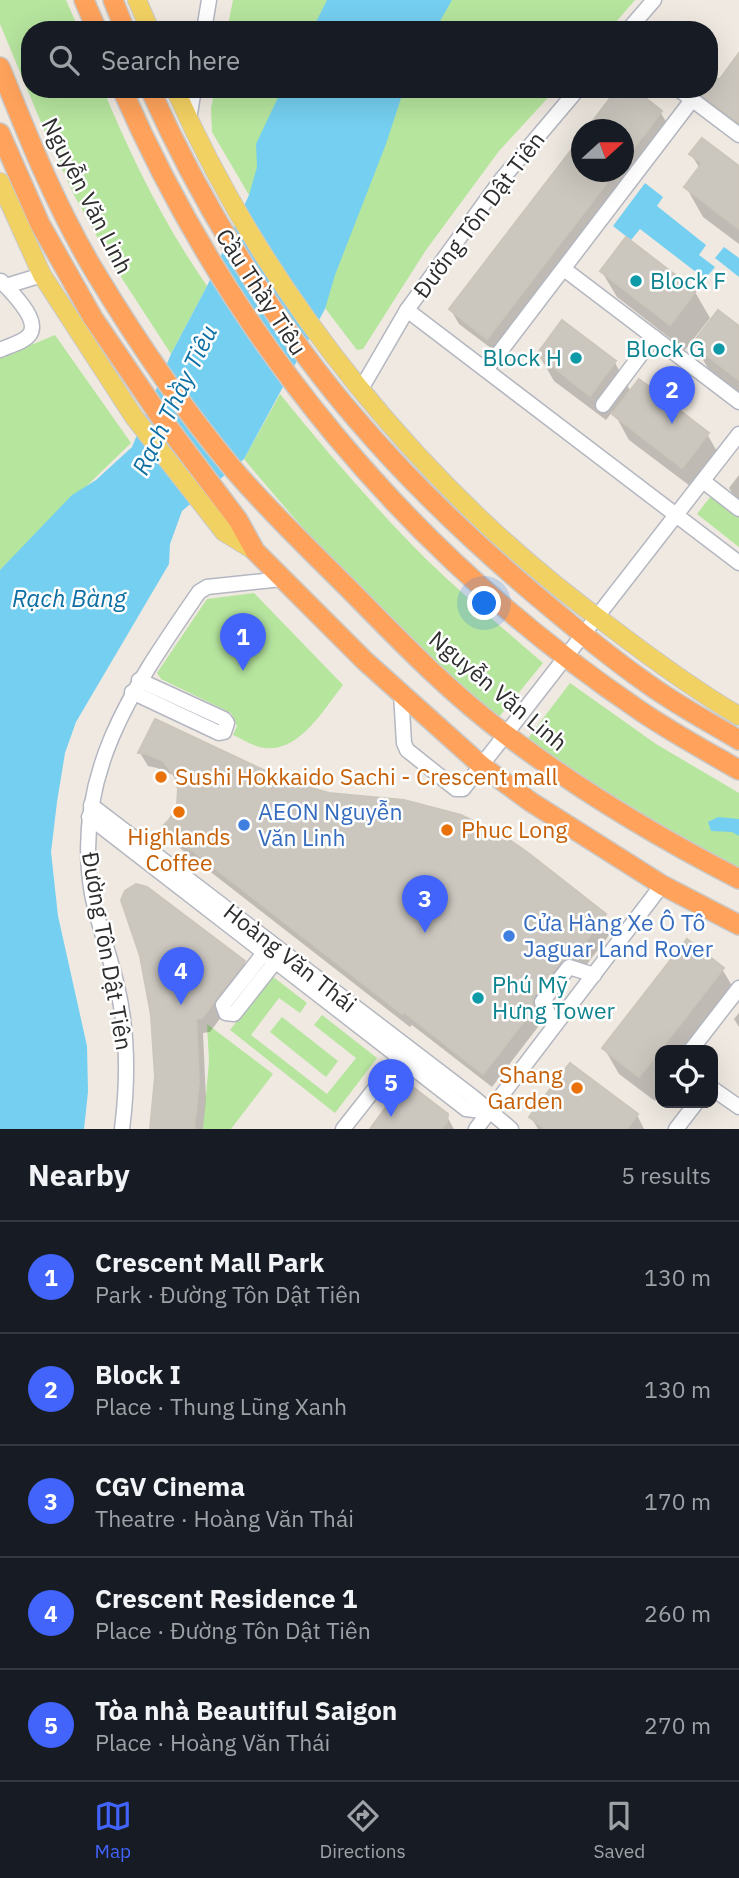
<!DOCTYPE html>
<html lang="en">
<head>
<meta charset="utf-8">
<style>
	:root { --surface:#171b24; --page:#242831; --text:#f1f3f6; --muted:#9ea1a6; --line:#363941; --accent:#4264fb }
	body { margin:0; font-family:"IBM Plex Sans",sans-serif; background:var(--page); color:var(--text) }
	.controls { position:absolute; right:21px; bottom:21px; display:grid; overflow:hidden; border-radius:14px; box-shadow:0 7px 28px #0002 }
	.controls button { width:63px; height:63px; display:grid; place-items:center; padding:0; border:0; border-bottom:2px solid var(--line); background:var(--surface); color:var(--text); font:35px sans-serif }
	.compass { position:absolute; left:571px; top:119px; width:63px; height:63px; border-radius:50%; background:var(--surface); box-shadow:0 7px 28px #0002; rotate:69deg }
	.you { position:absolute; left:485px; top:604px; width:24px; height:24px; margin:-18px; border:5px solid #fff; border-radius:50%; background:#1a73e8; box-shadow:0 0 0 10px #1a73e833 }
	.badge { display:grid; place-items:center; width:46px; height:46px; border-radius:50%; background:var(--accent); color:#fff; font-size:23px; font-weight:700 }
	.pin { position:absolute; translate:-50% -58px; filter:drop-shadow(0 2px 4px #0008) }
	.pin::after { content:''; position:absolute; top:37px; width:24px; height:21px; background:inherit; clip-path:polygon(0 0,100% 0,50% 100%) }
	.list { margin:0; padding:0; list-style:none }
	h2 { display:flex; justify-content:space-between; align-items:center; height:91px; margin:0; padding:0 28px; font-size:30px }
	h2 small { font-size:23px; font-weight:400; color:var(--muted) }
	.list li { display:grid; grid-template-columns:46px 1fr auto; gap:21px; align-items:center; box-sizing:border-box; height:112px; padding:0 28px; border-top:2px solid var(--line) }
	.list b { display:block; font-size:26px; white-space:nowrap }
	.list p { margin:0; font-size:23px; white-space:nowrap; color:var(--muted) }
	.list em { font-size:23px; font-style:normal; color:var(--muted) }
	.icon { flex:none; width:38px; height:38px; fill:none; stroke:currentColor; stroke-width:2; stroke-linecap:round; stroke-linejoin:round }
	.map { position:relative; flex:none; width:739px; height:1129px; overflow:hidden }
	.search { position:absolute; background:var(--surface); box-shadow:0 7px 28px #0002; left:21px; right:21px; top:21px; height:77px; display:flex; align-items:center; gap:18px; box-sizing:border-box; padding:0 24px; border-radius:28px; color:var(--muted); font-size:26px }
	.sheet { height:651px; background:var(--surface) }
	nav { display:flex; justify-content:space-around; align-items:center; box-sizing:border-box; height:98px; border-top:2px solid var(--line); background:var(--surface); font-size:19px; color:var(--muted) }
	nav a { display:grid; justify-items:center; gap:4px }
	nav .on { color:var(--accent) }
	.map>svg:first-child { display:block }
	.green { fill:#b6e59e }
	.water { fill:#75cff0 }
	.shadow { fill:#0003 }
	.building { fill:#cbc7bf; stroke:#cbc5ba; stroke-width:2 }
	.lines { fill:none; stroke-linecap:round; stroke-linejoin:round }
	.minor-casing { stroke:#b4b7c1; stroke-width:17 }
	.major-casing { stroke:#c9c9c9; stroke-width:20 }
	.highway-casing { stroke:#c9c9c9; stroke-width:22 }
	.minor { stroke:#fff; stroke-width:14 }
	.major { stroke:#f2d163; stroke-width:18 }
	.highway { stroke:#ffa35c; stroke-width:19 }
	.culture-dot { fill:#0f9aa8; stroke:#fff; stroke-width:2.5 }
	.food-dot { fill:#e8710a; stroke:#fff; stroke-width:2.5 }
	.shop-dot { fill:#3f7fe0; stroke:#fff; stroke-width:2.5 }
	.labels { text-anchor:middle; stroke-width:5; stroke-linejoin:round; paint-order:stroke }
	.street-label { font-size:23px; fill:#2e2e2e; stroke:#fff }
	.culture-label { font-size:23px; fill:#0d838f; stroke:#fff; text-anchor:start }
	.food-label { font-size:23px; fill:#c56008; stroke:#fff; text-anchor:start }
	.shop-label { font-size:23px; fill:#366cbe; stroke:#fff; text-anchor:start }
	.water-label { font-size:24px; font-style:italic; fill:#0d6fa3; stroke:#fff }
</style>
</head>
<body>
<div class="map">
<svg width="739" height="1129" viewBox="0 0 739 1129">
	<rect width="100%" height="100%" fill="#efe9e1"/>
	<g class="green">
		<path d="M0,0H66L79,30H30V89H103C132,159 164,224 207,286L171,354L110,260L74,195L45,132L0,24Z"/>
		<path d="M233,0H362L345,30H227Z"/>
		<path d="M432,0H635L609,30H416Z"/>
		<path d="M215,89H319L249,195L212,132L211,108Z"/>
		<path d="M389,89H556L499,151L426,250L363,349L357,350L309,287Z"/>
		<path d="M55,335L131,443L0,570V358Z"/>
		<path d="M280,394C326,451 374,507 426,559C463,595 504,629 543,663L498,718C404,641 322,553 244,459Z"/>
		<path d="M711,496L739,517V547L697,514Z"/>
		<path d="M254,593L343,685C323,710 297,757 259,747C250,744 242,739 233,735L237,726L231,713L161,679L157,673L207,599Z"/>
		<path d="M570,683L656,744L739,793V869L629,812L526,741Z"/>
		<path d="M272,976L307,1003L300,1013L279,998L251,1035L327,1094L356,1058L314,1025L322,1015L377,1058L335,1113L230,1030Z"/>
		<path d="M282,1017L338,1061L326,1077L270,1032Z"/>
		<path d="M207,1024L273,1074L231,1129H203L209,1061Z"/>
	</g>
	<g class="water">
		<path d="M327,0H452L435,30H312Z"/>
		<path d="M282,89H404L386,144L335,275L325,309L244,459L182,511L170,544L169,564L76,722L65,753L57,802L51,852L58,916L87,1046L88,1092L84,1129H0V570L72,495L96,480L132,447L171,354L207,286L249,195L257,167L256,144Z"/>
		<path d="M645,183L663,197L657,206L706,245L699,255L715,267L705,279L640,229L631,240L613,226Z"/>
		<path d="M724,247L739,258V277L715,258Z"/>
		<path d="M718,817L739,819V836L732,832L711,831L708,822Z"/>
	</g>
	<g class="shadow">
		<path d="M739,60V126L688,89H709L720,82Z"/>
		<path d="M660,112L669,126L496,352L459,324L451,310L582,172H624V130Z"/>
		<path d="M691,154L739,168V244L703,217L686,187L700,169Z"/>
		<path d="M602,272L695,292L710,318L685,350L617,297Z"/>
		<path d="M739,328V393L709,370L694,344Z"/>
		<path d="M539,355L615,363L631,392L707,434L722,460L698,492L629,440L613,411L606,420L554,381Z"/>
		<path d="M739,475V505L729,488Z"/>
		<path d="M156,721L286,783L526,853L605,916L613,930L581,972L569,975L542,1011L540,1018L541,1023L492,1087L412,1025L410,1027L172,842L164,828L179,806V783L173,775L157,768L148,766L140,753Z"/>
		<path d="M244,962L252,976L210,1032L203,1033L206,1098L203,1129H151L157,1077L153,1014Z"/>
		<path d="M722,969L737,994L694,1050H660V1094L655,1101L619,1074L604,1048Z"/>
		<path d="M739,1013V1027L734,1019Z"/>
		<path d="M446,1115L454,1129H372Z"/>
		<path d="M637,1115L644,1129H538L531,1117Z"/>
	</g>
	<g class="building">
		<path d="M739,53V123L694,89H709V71L719,80Z"/>
		<path d="M617,89H634L662,111L624,161V130H586Z"/>
		<path d="M582,136V172H615L487,339L449,309Z"/>
		<path d="M702,138L739,166V229L684,187L702,163L689,154Z"/>
		<path d="M626,237L696,291L670,325L600,271Z"/>
		<path d="M718,310L739,326V380L692,344Z"/>
		<path d="M562,320L616,361L590,396L537,354Z"/>
		<path d="M639,379L709,433L682,468L612,414Z"/>
		<path d="M155,719L287,781L329,793L404,800L461,815L502,835L527,852L606,914L573,958H567L561,961L534,996L532,1002L534,1008L483,1074L404,1012L402,1014L162,827L169,820L177,806L178,789L176,778L163,761L147,754L138,753Z"/>
		<path d="M136,884L147,887L245,961L202,1018L196,1019L199,1082L194,1129H150L155,1077L151,1015L140,956L121,900L125,891Z"/>
		<path d="M687,939L724,968L639,1077L602,1048Z"/>
		<path d="M570,1063L638,1114L627,1129H545L529,1117Z"/>
		<path d="M405,1081L448,1114L447,1122L441,1129H370Z"/>
	</g>
	<g class="lines">
		<defs>
			<g id="minor">
				<path d="M204,30L209,0"/>
				<path d="M628,30L654,0"/>
				<path d="M678,89L739,135"/>
				<path d="M189,119L194,89"/>
				<path d="M564,269L739,402"/>
				<path d="M1,281L6,286L42,275"/>
				<path d="M407,310L739,563"/>
				<path d="M0,350C8,346 25,342 30,334C39,320 15,296 6,286"/>
				<path d="M486,370L692,100"/>
				<path d="M361,389L407,310L501,180L578,89"/>
				<path d="M603,405L654,337"/>
				<path d="M703,481L739,509"/>
				<path d="M132,692L219,733L224,732L227,723L224,719L139,680"/>
				<path d="M401,693L404,743L407,750L456,789H463L739,434"/>
				<path d="M91,805L473,1097L511,1129"/>
				<path d="M89,817L466,1109L489,1112"/>
				<path d="M264,953L223,1005L226,1013L234,1014L275,962"/>
				<path d="M555,1025L542,1002L569,967L594,975"/>
				<path d="M691,1050L739,988"/>
				<path d="M713,1089L739,1107"/>
				<path d="M122,1129C128,1082 128,1032 117,986C110,955 98,925 92,894C71,774 135,685 199,592L207,587L282,579"/>
				<path d="M343,1129L403,1053"/>
				<path d="M476,1129L662,885"/>
				<path d="M676,1129L696,1103"/>
			</g>
			<g id="major">
				<path d="M137,0L150,30"/>
				<path d="M175,89C267,298 425,492 609,626C651,658 693,689 739,716"/>
				<path d="M0,182L42,275L134,417L224,532L255,551"/>
			</g>
			<g id="highway">
				<path d="M84,0L97,30"/>
				<path d="M113,0L125,30"/>
				<path d="M0,67C28,137 56,207 95,272C136,340 183,409 234,470C271,513 312,552 352,592C401,642 452,695 509,737C581,791 659,838 739,879"/>
				<path d="M122,89C233,343 410,555 639,710C671,732 706,751 739,770"/>
				<path d="M150,89C200,202 277,328 358,421C411,483 470,539 532,592C570,624 608,656 648,684C677,705 709,722 739,740"/>
				<path d="M0,133L40,224L93,318L159,415L238,520L255,551L365,661L482,766L531,802L662,885L739,925"/>
			</g>
		</defs>
		<use href="#minor" class="minor-casing"/>
		<use href="#major" class="major-casing"/>
		<use href="#highway" class="highway-casing"/>
		<use href="#minor" class="minor"/>
		<use href="#major" class="major"/>
		<use href="#highway" class="highway"/>
	</g>
	<g class="culture-dot">
		<circle cx="636" cy="281" r="7"/>
		<circle cx="719" cy="349" r="7"/>
		<circle cx="576" cy="358" r="7"/>
		<circle cx="478" cy="998" r="7"/>
	</g>
	<g class="food-dot">
		<circle cx="161" cy="777" r="7"/>
		<circle cx="179" cy="812" r="7"/>
		<circle cx="447" cy="830" r="7"/>
		<circle cx="577" cy="1088" r="7"/>
	</g>
	<g class="shop-dot">
		<circle cx="244" cy="825" r="7"/>
		<circle cx="509" cy="936" r="7"/>
	</g>
	<g class="labels">
		<g class="street-label">
			<text transform="translate(87 196) rotate(63)" y="8">Nguyễn Văn Linh</text>
			<text transform="translate(479 215) rotate(-53)" y="8">Đường Tôn Dật Tiên</text>
			<text transform="translate(261 292) rotate(57)" y="8">Cầu Thầy Tiêu</text>
			<text transform="translate(498 691) rotate(40)" y="8">Nguyễn Văn Linh</text>
			<text transform="translate(107 951) rotate(80)" y="8">Đường Tôn Dật Tiên</text>
			<text transform="translate(290 958) rotate(38)" y="8">Hoàng Văn Thái</text>
		</g>
		<g class="culture-label">
			<text x="650" y="289">Block F</text>
			<text x="705" y="357" text-anchor="end">Block G</text>
			<text x="562" y="366" text-anchor="end">Block H</text>
			<text x="492" y="993">Phú Mỹ<tspan x="492" dy="26">Hưng Tower</tspan></text>
		</g>
		<g class="food-label">
			<text x="175" y="785">Sushi Hokkaido Sachi - Crescent mall</text>
			<text x="461" y="838">Phuc Long</text>
			<text x="179" y="845" text-anchor="middle">Highlands<tspan x="179" dy="26">Coffee</tspan></text>
			<text x="563" y="1083" text-anchor="end">Shang<tspan x="563" dy="26">Garden</tspan></text>
		</g>
		<g class="shop-label">
			<text x="258" y="820">AEON Nguyễn<tspan x="258" dy="26">Văn Linh</tspan></text>
			<text x="523" y="931">Cửa Hàng Xe Ô Tô<tspan x="523" dy="26">Jaguar Land Rover</tspan></text>
		</g>
		<g class="water-label">
			<text transform="translate(175 400) rotate(-64)" y="8">Rạch Thầy Tiêu</text>
			<text x="69" y="607">Rạch Bàng</text>
		</g>
	</g>
</svg>
<div class="controls">
<button><svg class="icon" aria-label="locate" viewBox="0 0 24 24"><circle cx="12" cy="12" r="6"/><path d="M12 2v4M12 18v4M2 12h4M18 12h4"/></svg></button>
</div>
<svg class="compass" viewBox="-18 -18 36 36"><path d="M0-13l5 13h-10z" fill="#e53935"/><path d="M0 13l5-13h-10z" fill="#9ea1a6"/></svg>
<div class="you"></div>
<div class="pin badge" style="left:243px;top:671px">1</div>
<div class="pin badge" style="left:672px;top:424px">2</div>
<div class="pin badge" style="left:425px;top:933px">3</div>
<div class="pin badge" style="left:181px;top:1005px">4</div>
<div class="pin badge" style="left:391px;top:1117px">5</div>
<div class="search"><svg class="icon" aria-label="search" viewBox="0 0 24 24"><circle cx="10" cy="10" r="6"/><path d="M15 15l6 6"/></svg>Search here</div>
</div>
<section class="sheet">
<h2>Nearby<small>5 results</small></h2>
<ul class="list">
<li><span class="badge">1</span><div><b>Crescent Mall Park</b><p>Park · Đường Tôn Dật Tiên</p></div><em>130 m</em></li>
<li><span class="badge">2</span><div><b>Block I</b><p>Place · Thung Lũng Xanh</p></div><em>130 m</em></li>
<li><span class="badge">3</span><div><b>CGV Cinema</b><p>Theatre · Hoàng Văn Thái</p></div><em>170 m</em></li>
<li><span class="badge">4</span><div><b>Crescent Residence 1</b><p>Place · Đường Tôn Dật Tiên</p></div><em>260 m</em></li>
<li><span class="badge">5</span><div><b>Tòa nhà Beautiful Saigon</b><p>Place · Hoàng Văn Thái</p></div><em>270 m</em></li>
</ul>
</section>
<nav>
<a class="on"><svg class="icon" aria-label="map" viewBox="0 0 24 24"><path d="M3 6l6-2 6 2 6-2v14l-6 2-6-2-6 2zM9 4v14M15 6v14"/></svg>Map</a>
<a><svg class="icon" aria-label="directions" viewBox="0 0 24 24"><path d="M12 3l9 9-9 9-9-9zM9 14v-3h6M13 9l2 2-2 2"/></svg>Directions</a>
<a><svg class="icon" aria-label="saved" viewBox="0 0 24 24"><path d="M7 4h10v16l-5-4-5 4z"/></svg>Saved</a>
</nav>
</body>
</html>
